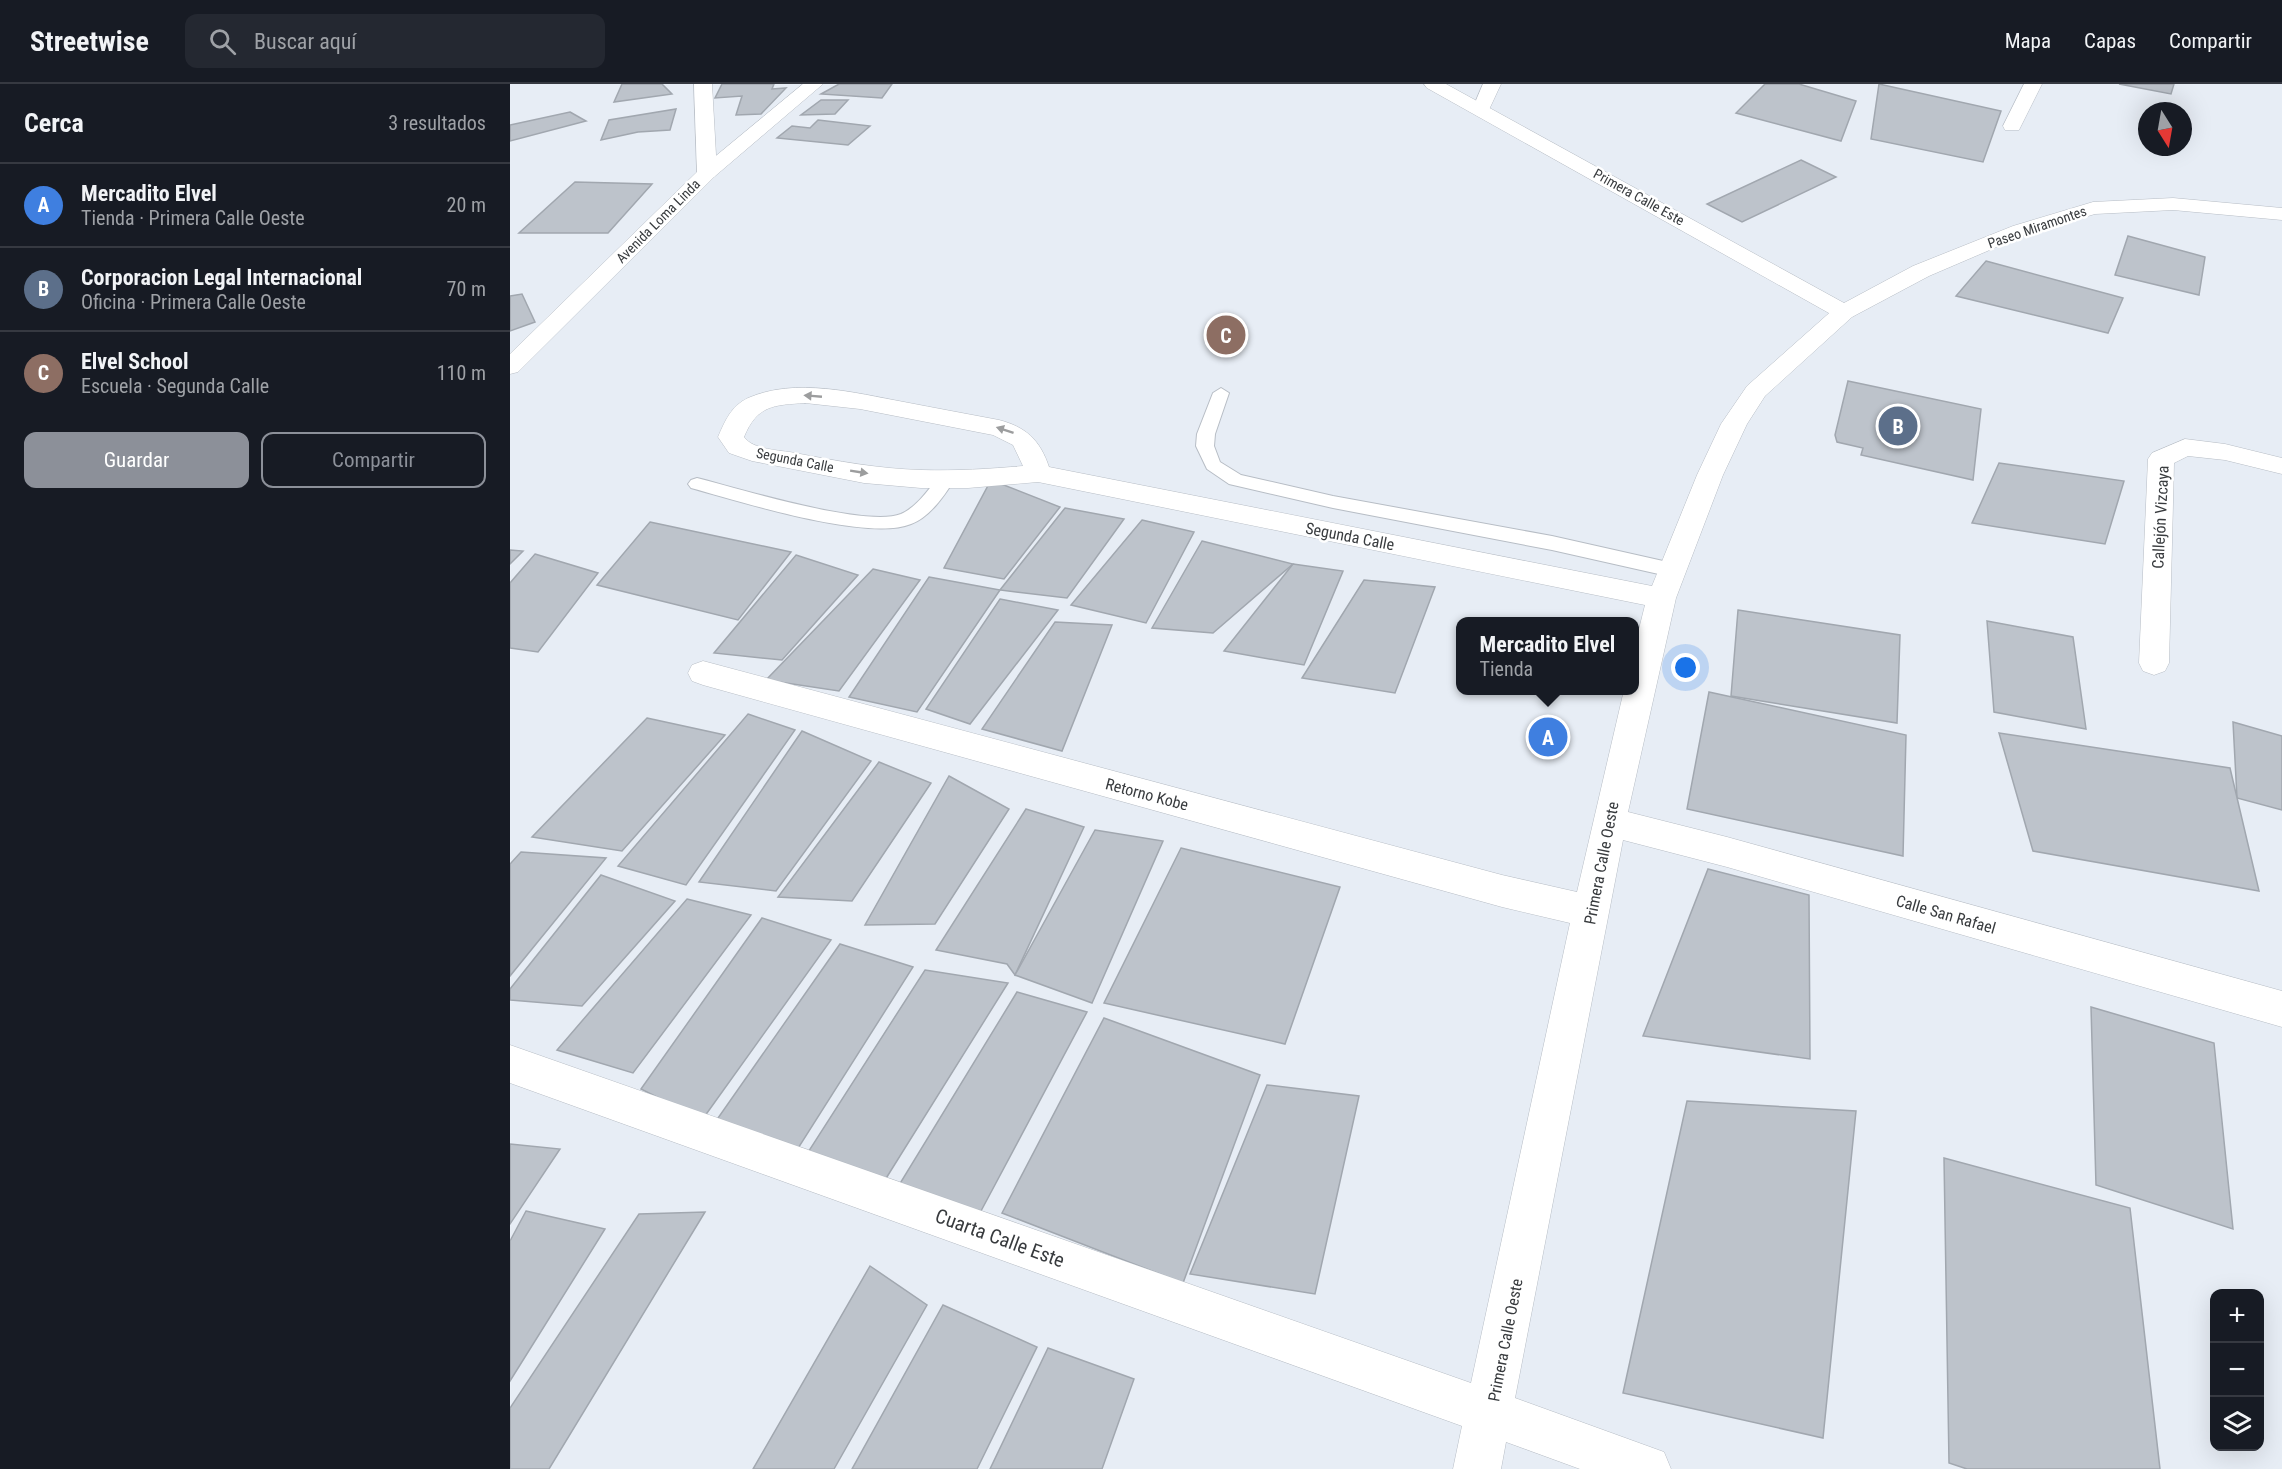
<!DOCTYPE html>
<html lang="es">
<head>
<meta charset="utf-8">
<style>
	:root { --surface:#171b24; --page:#242831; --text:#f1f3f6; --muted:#9ea1a6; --line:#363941; --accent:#8c9099 }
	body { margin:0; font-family:"Roboto Condensed",sans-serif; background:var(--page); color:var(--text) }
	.controls { position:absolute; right:18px; bottom:18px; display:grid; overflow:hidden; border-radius:12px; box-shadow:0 6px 24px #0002 }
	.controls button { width:54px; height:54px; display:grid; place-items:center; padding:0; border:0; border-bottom:2px solid var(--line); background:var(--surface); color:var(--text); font:30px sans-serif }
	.compass { position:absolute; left:1628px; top:18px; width:54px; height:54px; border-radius:50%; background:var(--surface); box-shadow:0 6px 24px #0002; rotate:169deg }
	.you { position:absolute; left:1176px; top:584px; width:21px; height:21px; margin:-15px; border:4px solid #fff; border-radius:50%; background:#1a73e8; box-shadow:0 0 0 9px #1a73e833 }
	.badge { display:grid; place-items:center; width:39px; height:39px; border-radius:50%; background:var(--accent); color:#fff; font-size:20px; font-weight:700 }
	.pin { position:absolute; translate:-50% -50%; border:3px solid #fff; box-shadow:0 2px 6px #0006 }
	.popup { position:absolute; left:946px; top:533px; width:183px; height:78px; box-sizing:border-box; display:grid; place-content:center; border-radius:12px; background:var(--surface); filter:drop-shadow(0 2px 4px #0005); font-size:20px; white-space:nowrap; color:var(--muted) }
	.popup b { font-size:22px; color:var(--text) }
	.popup::after { content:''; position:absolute; left:50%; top:100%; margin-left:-12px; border:12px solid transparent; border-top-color:var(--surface) }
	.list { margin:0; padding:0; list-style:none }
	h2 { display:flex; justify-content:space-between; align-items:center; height:78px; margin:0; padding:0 24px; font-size:26px }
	h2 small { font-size:20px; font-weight:400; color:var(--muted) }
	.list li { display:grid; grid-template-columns:39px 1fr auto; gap:18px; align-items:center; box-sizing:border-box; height:84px; padding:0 24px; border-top:2px solid var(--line) }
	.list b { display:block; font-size:22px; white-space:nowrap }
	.list p { margin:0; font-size:20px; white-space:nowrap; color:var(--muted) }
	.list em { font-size:20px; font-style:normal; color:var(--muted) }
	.actions { display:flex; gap:12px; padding:18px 24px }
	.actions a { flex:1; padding:14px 0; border:2px solid var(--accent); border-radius:12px; text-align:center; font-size:21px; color:var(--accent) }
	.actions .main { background:var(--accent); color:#fff }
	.icon { flex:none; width:33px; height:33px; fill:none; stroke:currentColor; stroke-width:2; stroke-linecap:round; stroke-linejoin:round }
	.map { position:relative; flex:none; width:1772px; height:1385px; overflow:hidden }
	header { display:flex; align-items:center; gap:36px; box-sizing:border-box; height:84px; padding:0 30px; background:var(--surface); border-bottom:2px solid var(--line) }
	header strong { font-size:28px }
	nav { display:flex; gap:33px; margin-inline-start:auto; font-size:21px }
	.search { width:420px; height:54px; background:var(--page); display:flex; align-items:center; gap:15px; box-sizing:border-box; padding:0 21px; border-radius:12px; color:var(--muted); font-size:22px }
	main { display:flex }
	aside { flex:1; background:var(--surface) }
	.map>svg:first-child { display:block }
	.building { fill:#bdc3cb; stroke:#a1a7af; stroke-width:1.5 }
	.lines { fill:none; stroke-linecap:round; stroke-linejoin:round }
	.lane-casing { stroke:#b7bdc5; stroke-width:2 }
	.street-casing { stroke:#b7bdc5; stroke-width:1 }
	.secondary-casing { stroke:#b7bdc5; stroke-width:1 }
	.lane { fill:#fff; fill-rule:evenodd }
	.street { fill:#fff; fill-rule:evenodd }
	.secondary { fill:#fff; fill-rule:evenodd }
	.oneway { fill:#9c9d9e }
	.labels { text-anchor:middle; stroke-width:5; stroke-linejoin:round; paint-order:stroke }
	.far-street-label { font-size:14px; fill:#383b3e; stroke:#fff }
	.street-label { font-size:16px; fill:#383b3e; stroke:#fff }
	.near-street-label { font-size:20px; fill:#383b3e; stroke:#fff }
</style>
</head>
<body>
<header>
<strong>Streetwise</strong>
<div class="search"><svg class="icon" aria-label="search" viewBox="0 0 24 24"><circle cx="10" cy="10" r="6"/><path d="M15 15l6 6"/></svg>Buscar aquí</div>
<nav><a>Mapa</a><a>Capas</a><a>Compartir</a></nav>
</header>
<main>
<aside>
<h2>Cerca<small>3 resultados</small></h2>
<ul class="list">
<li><span class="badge" style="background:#3f7fe0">A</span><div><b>Mercadito Elvel</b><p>Tienda · Primera Calle Oeste</p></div><em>20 m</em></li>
<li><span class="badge" style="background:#5c6f8a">B</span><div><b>Corporacion Legal Internacional</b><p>Oficina · Primera Calle Oeste</p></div><em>70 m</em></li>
<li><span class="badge" style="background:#8d6e63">C</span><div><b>Elvel School</b><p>Escuela · Segunda Calle</p></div><em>110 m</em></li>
</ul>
<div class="actions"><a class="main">Guardar</a><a>Compartir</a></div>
</aside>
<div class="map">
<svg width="1772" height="1385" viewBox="0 0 1772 1385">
	<rect width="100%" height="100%" fill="#e7edf5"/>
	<g class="building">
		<path d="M112,0H152L162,10L104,18Z"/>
		<path d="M212,0H264L262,5L276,4L251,30L226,31L232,12L205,14Z"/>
		<path d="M329,0H382L372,14L311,10Z"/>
		<path d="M1255,0H1289L1346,17L1331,57L1226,29Z"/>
		<path d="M1369,0L1491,27L1473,78L1361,55Z"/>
		<path d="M1609,0H1664L1661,10Z"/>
		<path d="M311,16H338L325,30L291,31Z"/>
		<path d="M166,25L160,46L128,48L91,56L99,36Z"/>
		<path d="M60,28L76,37L0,57V41Z"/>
		<path d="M308,36L360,42L338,61L267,54L282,42L300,44Z"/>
		<path d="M1291,76L1326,93L1232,138L1197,120Z"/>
		<path d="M65,98L142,100L98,149H9Z"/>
		<path d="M1618,152L1695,173L1689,211L1605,191Z"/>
		<path d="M1476,177L1613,214L1598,249L1446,212Z"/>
		<path d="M12,210L25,238L0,247V212Z"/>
		<path d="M1338,297L1471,325L1463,396L1351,371L1353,364L1327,358L1325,351Z"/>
		<path d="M1489,379L1614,397L1595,460L1462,439Z"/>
		<path d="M481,396L550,423L494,495L434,484Z"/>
		<path d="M555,424L614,435L557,514L490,506Z"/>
		<path d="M632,436L684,448L636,539L561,521Z"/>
		<path d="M140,438L281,468L228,536L87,501Z"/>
		<path d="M692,457L783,480L703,549L642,544Z"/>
		<path d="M0,466L13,467L0,480Z"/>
		<path d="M25,470L88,489L28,568L0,564V499Z"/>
		<path d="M286,471L348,491L272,576L204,569Z"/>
		<path d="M783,480L833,487L794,581L714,567Z"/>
		<path d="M363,485L410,496L329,607L256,596Z"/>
		<path d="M419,493L490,506L407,628L339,613Z"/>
		<path d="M854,496L925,503L885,609L792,594Z"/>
		<path d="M490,515L548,526L460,640L416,625Z"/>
		<path d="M1228,526L1390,551L1387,639L1221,612Z"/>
		<path d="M1477,537L1563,553L1576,645L1484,628Z"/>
		<path d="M545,538L602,541L552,667L472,645Z"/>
		<path d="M1199,608L1396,651L1393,772L1177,725Z"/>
		<path d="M238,630L285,646L176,801L108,782Z"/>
		<path d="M137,634L215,651L112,767L22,753Z"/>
		<path d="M1723,638L1772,652V726L1727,714Z"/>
		<path d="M292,647L361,677L266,807L189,798Z"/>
		<path d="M1489,649L1720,684L1749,807L1523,767Z"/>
		<path d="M369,678L421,699L342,817L268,813Z"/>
		<path d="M439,692L499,725L425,840L355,841Z"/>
		<path d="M516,725L574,743L505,891L497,880L426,866Z"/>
		<path d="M585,746L653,757L582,919L505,891Z"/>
		<path d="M671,764L830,803L775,960L594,919Z"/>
		<path d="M11,768L96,774L0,892V780Z"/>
		<path d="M1198,785L1299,811L1300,975L1133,952Z"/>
		<path d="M91,791L165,817L72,922L0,916V905Z"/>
		<path d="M177,815L241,831L123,989L47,966Z"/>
		<path d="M252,834L321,856L192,1036L131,1005Z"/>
		<path d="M330,860L403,883L287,1066L201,1044Z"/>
		<path d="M415,886L498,899L370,1104L293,1076Z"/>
		<path d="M507,908L577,928L471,1127L386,1106Z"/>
		<path d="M1581,923L1704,959L1723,1145L1586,1101Z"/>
		<path d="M594,934L750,991L673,1199L492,1129Z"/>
		<path d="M757,1001L849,1012L805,1210L680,1190Z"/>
		<path d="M1177,1017L1346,1027L1313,1354L1113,1309Z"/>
		<path d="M0,1060L50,1065L0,1140Z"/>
		<path d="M1434,1074L1620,1124L1650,1385H1457L1439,1379Z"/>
		<path d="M16,1127L95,1145L0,1297V1157Z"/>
		<path d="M195,1128L39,1385H0V1324L129,1130Z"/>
		<path d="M360,1182L417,1221L324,1385H243Z"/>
		<path d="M433,1221L527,1263L467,1385H342Z"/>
		<path d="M538,1264L624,1295L592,1385H480Z"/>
	</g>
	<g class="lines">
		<defs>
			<g id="lane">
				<path d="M711,304L719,309L705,350L704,362L710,378L731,391L823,412L1042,452L1162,479L1169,481L1172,486L1169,491L1162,493L1042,466L823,424L719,400L697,385L686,362L687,350L703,309Z"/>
				<path d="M436,389L442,391L445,395C434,412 420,433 401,440C357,458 229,417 181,404L178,400L181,396L187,394C227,404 356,444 391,430C407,423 419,405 430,391Z"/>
			</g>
			<g id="street">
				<path d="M184,0H202L207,89L204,93H190L187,89Z"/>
				<path d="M973,0H991L977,30H965L962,26Z"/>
				<path d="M1514,0H1532L1509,46H1495L1493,42Z"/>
				<path d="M1334,221L1342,223L1345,228L1342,233L1255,312L1237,340L1213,391L1166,514L1118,728L1217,753L1772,907V943L1217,783L1113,756L1005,1314L1154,1368L1161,1385H1070L996,1358L991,1385H943L952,1342L0,999V961L961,1299L1060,839L992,823L193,601L182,597L178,589L182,581L193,577L992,791L1067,808L1114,606H1125V561L1135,521L528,398L458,404H411L354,399L242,377L219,369L208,353C215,337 221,322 238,314C286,293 345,309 394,318C425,324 457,330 489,336C516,343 530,356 539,383L1142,502L1187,391L1211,340L1237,302L1326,223ZM295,319L350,325L483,351L503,361L513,382C479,385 446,387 412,386C369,385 327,377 285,369C270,366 243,366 234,353C247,321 264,321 295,319Z"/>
				<path d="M1675,355L1715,360L1772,374V390L1715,376L1678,372L1664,379L1659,579L1655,587L1644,591L1633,587L1629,579L1638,375L1642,369Z"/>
			</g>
			<g id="secondary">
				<path d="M293,0H313L204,93L8,288L0,290V270L190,85Z"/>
				<path d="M914,0H936L1334,219L1403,182L1503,142L1583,118L1663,114L1772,124V136L1663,126L1585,130L1517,150L1419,192L1342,233L1334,235L1326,233L917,4Z"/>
			</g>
		</defs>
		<use href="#lane" class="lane-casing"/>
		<use href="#street" class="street-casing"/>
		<use href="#secondary" class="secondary-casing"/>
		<use href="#lane" class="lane"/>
		<use href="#street" class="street"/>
		<use href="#secondary" class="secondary"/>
	</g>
	<defs><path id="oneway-solid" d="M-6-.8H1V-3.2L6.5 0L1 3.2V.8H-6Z" transform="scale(1.5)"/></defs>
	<g class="oneway">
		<use href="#oneway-solid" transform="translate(303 312) rotate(-175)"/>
		<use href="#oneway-solid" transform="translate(495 346) rotate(-162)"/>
		<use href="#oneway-solid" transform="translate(349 388) rotate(9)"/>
	</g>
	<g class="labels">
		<g class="far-street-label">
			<text transform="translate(1129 113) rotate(29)" y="5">Primera Calle Este</text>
			<text transform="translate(148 137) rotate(-45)" y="5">Avenida Loma Linda</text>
			<text transform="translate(1527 143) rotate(-19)" y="5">Paseo Miramontes</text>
			<text transform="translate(285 376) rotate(11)" y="5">Segunda Calle</text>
		</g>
		<g class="street-label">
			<text transform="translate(1650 433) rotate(-87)" y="6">Callejón Vizcaya</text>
			<text transform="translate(840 452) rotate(11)" y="6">Segunda Calle</text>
			<text transform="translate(637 710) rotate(15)" y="6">Retorno Kobe</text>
			<text transform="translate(1091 779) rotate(-79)" y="6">Primera Calle Oeste</text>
			<text transform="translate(1436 830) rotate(16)" y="6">Calle San Rafael</text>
			<text transform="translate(995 1256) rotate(-79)" y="6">Primera Calle Oeste</text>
		</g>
		<g class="near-street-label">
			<text transform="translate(490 1154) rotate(20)" y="7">Cuarta Calle Este</text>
		</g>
	</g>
</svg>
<div class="controls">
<button>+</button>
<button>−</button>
<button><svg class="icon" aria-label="layers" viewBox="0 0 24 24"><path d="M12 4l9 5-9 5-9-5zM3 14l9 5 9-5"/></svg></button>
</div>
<svg class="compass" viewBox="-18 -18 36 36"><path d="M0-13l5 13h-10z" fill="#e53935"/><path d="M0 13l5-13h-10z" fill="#9ea1a6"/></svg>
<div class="you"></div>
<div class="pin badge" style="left:1038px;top:653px;background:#3f7fe0">A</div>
<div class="popup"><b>Mercadito Elvel</b>Tienda</div>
<div class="pin badge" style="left:1388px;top:342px;background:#5c6f8a">B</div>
<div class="pin badge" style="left:716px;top:251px;background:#8d6e63">C</div>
</div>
</main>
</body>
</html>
